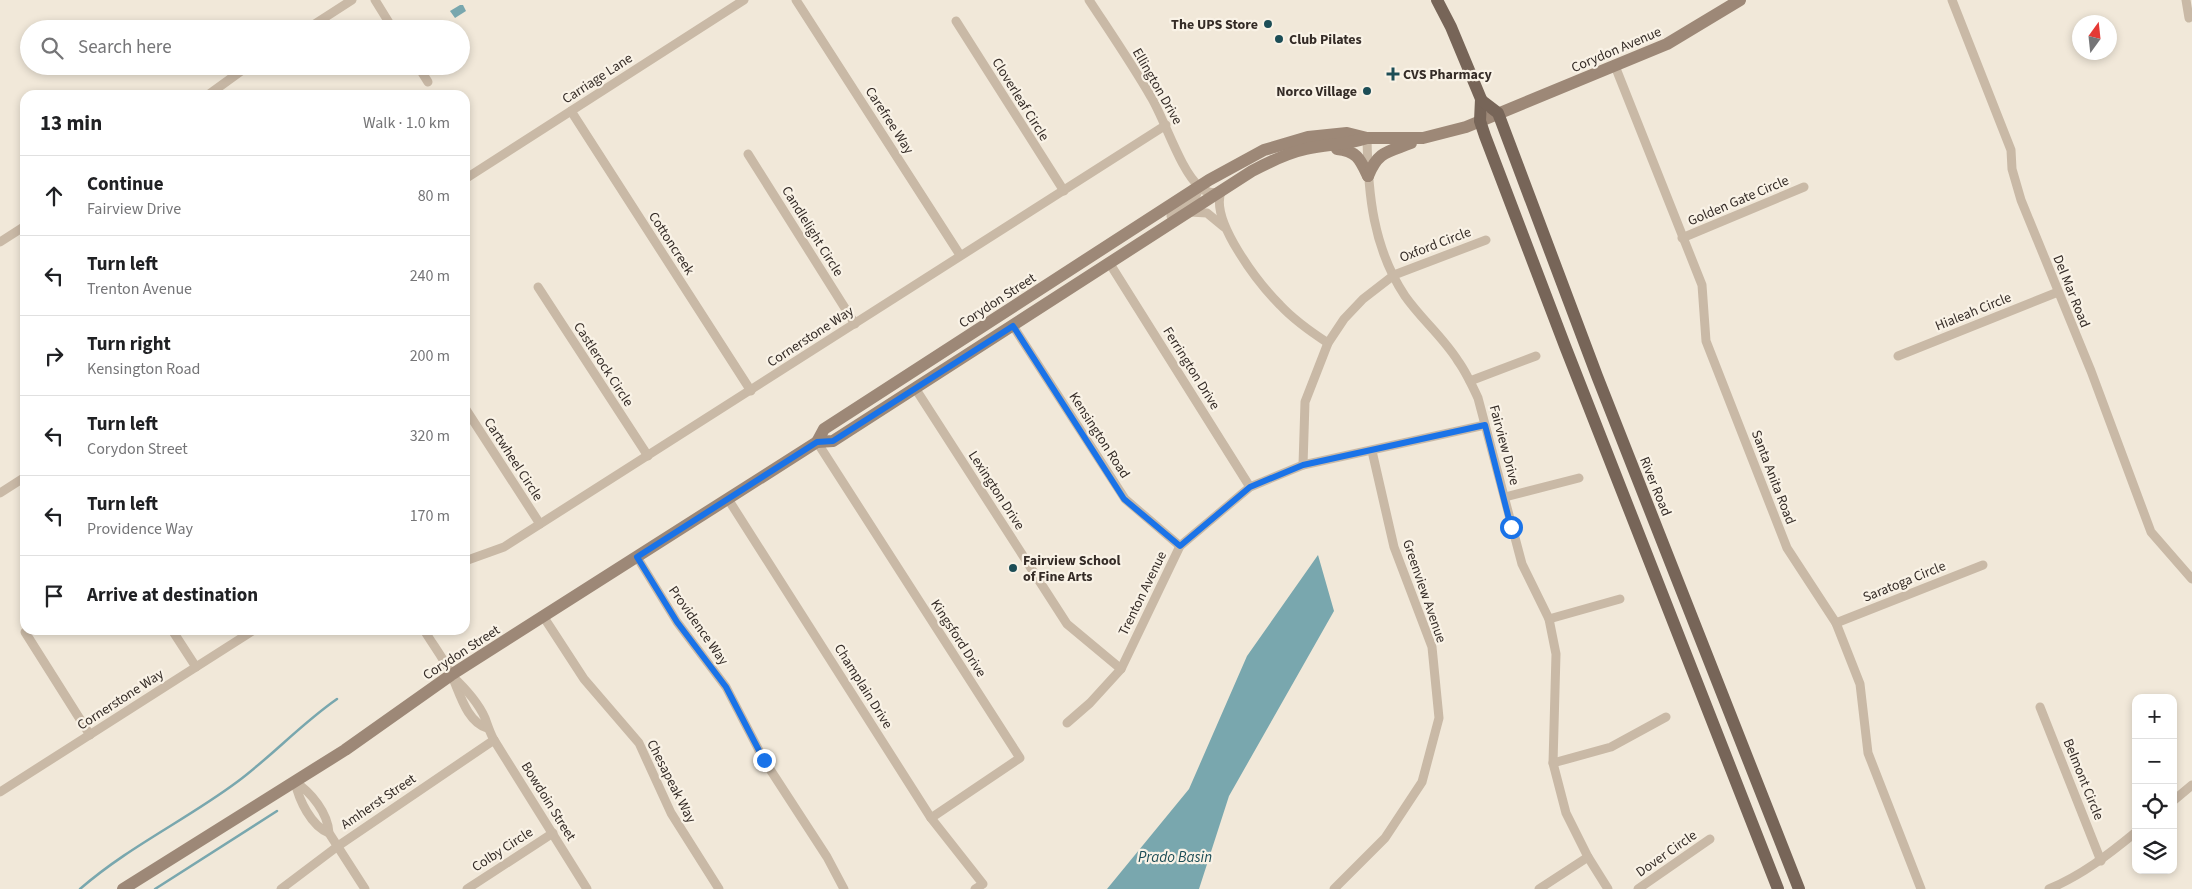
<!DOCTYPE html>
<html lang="en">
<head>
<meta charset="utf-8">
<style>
	:root { --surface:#fff; --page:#f6f6f6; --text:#202124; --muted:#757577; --line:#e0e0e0 }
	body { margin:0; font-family:"Source Sans 3",sans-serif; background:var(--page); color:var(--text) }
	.controls { position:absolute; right:15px; bottom:15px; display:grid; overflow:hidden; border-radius:10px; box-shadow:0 2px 8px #0003 }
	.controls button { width:45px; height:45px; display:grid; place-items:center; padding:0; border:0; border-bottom:1px solid var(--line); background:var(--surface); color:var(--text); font:25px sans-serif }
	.compass { position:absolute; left:2072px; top:15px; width:45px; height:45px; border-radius:50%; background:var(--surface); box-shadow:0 2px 8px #0003; rotate:15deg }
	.stop { position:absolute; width:15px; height:15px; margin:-11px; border:4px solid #1a73e8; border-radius:50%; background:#fff }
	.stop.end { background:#1a73e8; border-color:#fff; box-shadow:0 1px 5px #0008 }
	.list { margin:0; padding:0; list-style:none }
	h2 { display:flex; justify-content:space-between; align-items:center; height:65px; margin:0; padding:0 20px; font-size:21px }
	h2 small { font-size:16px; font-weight:400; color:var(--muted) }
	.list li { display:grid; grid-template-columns:32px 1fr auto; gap:15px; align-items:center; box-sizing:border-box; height:80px; padding:0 20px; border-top:1px solid var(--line) }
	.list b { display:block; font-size:19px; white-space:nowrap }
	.list p { margin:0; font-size:16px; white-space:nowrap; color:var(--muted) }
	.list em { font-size:16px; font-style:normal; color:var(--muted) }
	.icon { flex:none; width:28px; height:28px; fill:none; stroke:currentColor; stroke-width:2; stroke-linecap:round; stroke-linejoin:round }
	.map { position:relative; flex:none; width:2192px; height:889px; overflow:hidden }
	.search { position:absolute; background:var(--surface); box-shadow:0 2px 8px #0003; left:20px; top:20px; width:450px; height:55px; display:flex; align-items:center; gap:12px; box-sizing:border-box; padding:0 18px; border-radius:28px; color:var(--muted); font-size:19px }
	.panel { position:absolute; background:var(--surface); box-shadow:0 2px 8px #0003; left:20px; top:90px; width:450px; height:545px; border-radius:15px }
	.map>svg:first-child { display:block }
	.water { fill:#79a7ae }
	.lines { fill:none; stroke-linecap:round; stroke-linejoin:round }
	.stream { stroke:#79a7ae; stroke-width:2.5 }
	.street { stroke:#c9b9a6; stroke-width:9 }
	.secondary { stroke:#9d8877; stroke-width:12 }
	.primary { stroke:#776558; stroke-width:12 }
	.route { stroke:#1a73e8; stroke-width:6 }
	.poi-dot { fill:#1c4d56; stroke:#f9f2e6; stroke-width:2 }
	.labels { text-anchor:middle; stroke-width:4.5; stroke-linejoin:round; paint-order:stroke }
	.poi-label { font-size:14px; font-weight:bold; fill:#352c27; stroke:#f9f2e6; text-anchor:start }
	.street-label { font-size:14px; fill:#352c27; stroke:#f9f2e6 }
	.water-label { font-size:15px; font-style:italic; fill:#1c4d56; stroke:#f9f2e6 }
</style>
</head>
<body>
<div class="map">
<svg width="2192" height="889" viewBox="0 0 2192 889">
	<rect width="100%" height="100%" fill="#f1e8d9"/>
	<g class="water">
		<path d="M460,5H463L466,11L455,18L450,11Z"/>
		<path d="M1318,555L1334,611L1229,796L1199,889H1107L1189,789L1247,656Z"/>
	</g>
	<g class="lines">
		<g class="stream">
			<path d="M80,889C128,847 186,820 237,782C272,756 301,724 337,699"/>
			<path d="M155,889L277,811"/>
		</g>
		<g class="street">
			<path d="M375,0L393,29"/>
			<path d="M796,0L960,255"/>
			<path d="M1089,0C1110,32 1132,64 1151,97C1165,120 1181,172 1200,187C1206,193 1213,193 1221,192C1210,221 1259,284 1280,305C1294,320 1311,332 1328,343"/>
			<path d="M1952,0L2011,150L2012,169L2021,200L2091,371L2151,532L2192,579"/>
			<path d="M2186,0L2189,18"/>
			<path d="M956,21L1064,191"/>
			<path d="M307,29L352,0"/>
			<path d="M418,66L428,82"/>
			<path d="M1615,66L1702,285L1706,341L1787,548L1836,623L1860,684L1868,753L1921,889"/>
			<path d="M208,95L248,66"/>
			<path d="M571,111L751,391"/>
			<path d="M1367,138C1368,194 1373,248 1405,296C1421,319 1443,337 1458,361C1466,372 1472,385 1478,398L1522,564L1549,619L1556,654L1553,763L1566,813L1588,857L1608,889"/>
			<path d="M748,154L855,324"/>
			<path d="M465,179L744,0"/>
			<path d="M1190,212L1207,213L1224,227"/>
			<path d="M1171,216C1183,208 1196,203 1199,187"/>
			<path d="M1682,238L1804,187"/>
			<path d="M0,242L25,226"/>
			<path d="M1110,264L1250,487"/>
			<path d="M538,287L648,456"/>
			<path d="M1013,326L1125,499L1180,546"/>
			<path d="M1898,356L2058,292"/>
			<path d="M1470,381L1536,356"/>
			<path d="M915,388L1067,624L1121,669"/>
			<path d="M465,408L540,524"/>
			<path d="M817,442L1020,758L931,818"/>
			<path d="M1303,465L1305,402L1328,343L1344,319L1363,299L1394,275L1486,240"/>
			<path d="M0,493L25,477"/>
			<path d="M1505,497L1579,478"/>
			<path d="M728,499L931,818L983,884L975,889"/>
			<path d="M637,557L677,622L726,687L764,760L827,857L844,889"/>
			<path d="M465,561L504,547L1166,125"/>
			<path d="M543,616L584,679L639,743L671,813L719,889"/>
			<path d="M1549,619L1620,599"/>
			<path d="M1836,623L1983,565"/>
			<path d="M172,630L196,667"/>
			<path d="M424,630C433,645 444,659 451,674C460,693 466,721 487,728"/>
			<path d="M25,632L90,735"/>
			<path d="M451,675C464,687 478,702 485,718C488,726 490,733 494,740L587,889"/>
			<path d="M2040,707L2101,861"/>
			<path d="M1067,723L1090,703L1121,669L1180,546L1250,487L1303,465L1485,425"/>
			<path d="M1553,763L1611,747L1666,717"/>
			<path d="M295,782C311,792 328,813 329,833L365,889"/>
			<path d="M295,782C299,800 311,826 329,833"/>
			<path d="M0,792L254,630"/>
			<path d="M2173,801L2192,785"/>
			<path d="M281,889L338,846L494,740"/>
			<path d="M467,889L553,833"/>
			<path d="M1334,889L1385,838L1422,782L1439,718L1432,647L1394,547L1372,451"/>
			<path d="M1539,889L1588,857"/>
			<path d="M1638,889L1710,839"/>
			<path d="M2049,889C2082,875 2108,855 2136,832"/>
		</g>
		<g class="secondary">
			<path d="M1337,149C1357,151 1360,159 1368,176"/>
			<path d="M1368,176C1378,151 1388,152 1411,143"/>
			<path d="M817,442L824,429L1209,180L1264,150L1308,137L1347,133L1367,138H1423L1466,127L1667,44L1740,0"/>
			<path d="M123,889L345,750L451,675L817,442L833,441L1252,171C1269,162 1287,153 1306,149C1328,144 1345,145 1367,138"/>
		</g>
		<g class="primary">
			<path d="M1437,0L1451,27L1481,99L1480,121L1485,136L1565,346L1778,889"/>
			<path d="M1481,100L1498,113L1597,376L1799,889"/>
		</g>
	</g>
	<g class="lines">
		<path class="route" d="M764,760L726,687L677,622L637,557L817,442L833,441L1013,326L1124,499L1180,546L1250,487L1303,465L1485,425L1511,527"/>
	</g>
	<g class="poi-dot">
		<circle cx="1268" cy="24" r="5"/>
		<circle cx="1279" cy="39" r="5"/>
		<path d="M1390.5 66.5h5v5h5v5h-5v5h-5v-5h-5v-5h5z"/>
		<circle cx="1367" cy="91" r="5"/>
		<circle cx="1013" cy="568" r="5"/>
	</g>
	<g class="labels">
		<g class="poi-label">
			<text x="1258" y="29" text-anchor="end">The UPS Store</text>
			<text x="1289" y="44">Club Pilates</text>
			<text x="1403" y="79">CVS Pharmacy</text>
			<text x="1357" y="96" text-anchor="end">Norco Village</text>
			<text x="1023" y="565">Fairview School<tspan x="1023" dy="16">of Fine Arts</tspan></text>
		</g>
		<g class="street-label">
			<text transform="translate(1616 49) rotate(-23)" y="5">Corydon Avenue</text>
			<text transform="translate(597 78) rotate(-33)" y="5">Carriage Lane</text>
			<text transform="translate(1158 86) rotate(60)" y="5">Ellington Drive</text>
			<text transform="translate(1021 99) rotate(58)" y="5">Cloverleaf Circle</text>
			<text transform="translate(890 120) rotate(57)" y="5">Carefree Way</text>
			<text transform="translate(1738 200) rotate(-23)" y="5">Golden Gate Circle</text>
			<text transform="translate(813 231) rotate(58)" y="5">Candlelight Circle</text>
			<text transform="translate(672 243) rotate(57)" y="5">Cottoncreek</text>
			<text transform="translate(1435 244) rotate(-21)" y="5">Oxford Circle</text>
			<text transform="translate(2072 291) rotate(68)" y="5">Del Mar Road</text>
			<text transform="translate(997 300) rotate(-33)" y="5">Corydon Street</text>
			<text transform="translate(1973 311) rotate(-22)" y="5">Hialeah Circle</text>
			<text transform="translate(810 336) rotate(-33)" y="5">Cornerstone Way</text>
			<text transform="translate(604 364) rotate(57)" y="5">Castlerock Circle</text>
			<text transform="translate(1192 368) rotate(58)" y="5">Ferrington Drive</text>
			<text transform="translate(1100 435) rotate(57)" y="5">Kensington Road</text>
			<text transform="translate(1505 445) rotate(75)" y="5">Fairview Drive</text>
			<text transform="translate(514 459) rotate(57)" y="5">Cartwheel Circle</text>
			<text transform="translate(1774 477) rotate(69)" y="5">Santa Anita Road</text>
			<text transform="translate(1656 486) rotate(68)" y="5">River Road</text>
			<text transform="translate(997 490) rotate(57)" y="5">Lexington Drive</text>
			<text transform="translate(1904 581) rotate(-22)" y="5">Saratoga Circle</text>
			<text transform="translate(1425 591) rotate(71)" y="5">Greenview Avenue</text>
			<text transform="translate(1142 593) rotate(-64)" y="5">Trenton Avenue</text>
			<text transform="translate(699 625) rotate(55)" y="5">Providence Way</text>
			<text transform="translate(959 638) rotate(57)" y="5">Kingsford Drive</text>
			<text transform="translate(461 652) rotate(-33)" y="5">Corydon Street</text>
			<text transform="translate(864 686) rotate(58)" y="5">Champlain Drive</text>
			<text transform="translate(120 699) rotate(-33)" y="5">Cornerstone Way</text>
			<text transform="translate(2084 779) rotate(68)" y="5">Belmont Circle</text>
			<text transform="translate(672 781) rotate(63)" y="5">Chesapeak Way</text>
			<text transform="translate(378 801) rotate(-34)" y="5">Amherst Street</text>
			<text transform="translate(549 801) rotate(58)" y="5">Bowdoin Street</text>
			<text transform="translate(502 849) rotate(-33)" y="5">Colby Circle</text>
			<text transform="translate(1666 853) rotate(-35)" y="5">Dover Circle</text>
		</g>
		<g class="water-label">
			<text x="1175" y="862">Prado Basin</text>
		</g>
	</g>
</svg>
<div class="controls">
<button>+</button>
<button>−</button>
<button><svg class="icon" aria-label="locate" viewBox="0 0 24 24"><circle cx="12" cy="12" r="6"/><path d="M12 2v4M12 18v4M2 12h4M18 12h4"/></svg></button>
<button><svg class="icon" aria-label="layers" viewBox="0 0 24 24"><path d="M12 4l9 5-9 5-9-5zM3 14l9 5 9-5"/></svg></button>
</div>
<svg class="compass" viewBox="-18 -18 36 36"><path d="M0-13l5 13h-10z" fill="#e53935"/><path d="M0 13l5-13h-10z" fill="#757577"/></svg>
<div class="stop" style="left:1511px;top:527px"></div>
<div class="stop end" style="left:764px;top:760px"></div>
<div class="search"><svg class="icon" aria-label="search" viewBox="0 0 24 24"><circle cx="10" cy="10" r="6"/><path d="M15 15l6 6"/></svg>Search here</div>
<section class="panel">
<h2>13 min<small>Walk · 1.0 km</small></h2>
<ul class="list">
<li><svg class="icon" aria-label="ahead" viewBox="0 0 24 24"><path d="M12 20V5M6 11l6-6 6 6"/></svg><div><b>Continue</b><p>Fairview Drive</p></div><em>80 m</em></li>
<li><svg class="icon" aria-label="left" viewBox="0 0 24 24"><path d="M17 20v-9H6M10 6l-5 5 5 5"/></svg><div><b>Turn left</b><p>Trenton Avenue</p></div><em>240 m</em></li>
<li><svg class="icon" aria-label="right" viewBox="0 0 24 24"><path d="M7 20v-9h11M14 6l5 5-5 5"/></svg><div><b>Turn right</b><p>Kensington Road</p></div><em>200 m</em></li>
<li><svg class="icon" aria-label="left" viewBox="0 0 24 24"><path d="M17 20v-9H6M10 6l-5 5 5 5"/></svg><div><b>Turn left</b><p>Corydon Street</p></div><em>320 m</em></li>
<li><svg class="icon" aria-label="left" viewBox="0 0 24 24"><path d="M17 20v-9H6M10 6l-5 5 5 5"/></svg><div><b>Turn left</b><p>Providence Way</p></div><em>170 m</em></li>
<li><svg class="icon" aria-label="arrive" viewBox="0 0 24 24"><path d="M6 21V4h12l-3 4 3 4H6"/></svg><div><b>Arrive at destination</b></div></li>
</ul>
</section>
</div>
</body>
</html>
